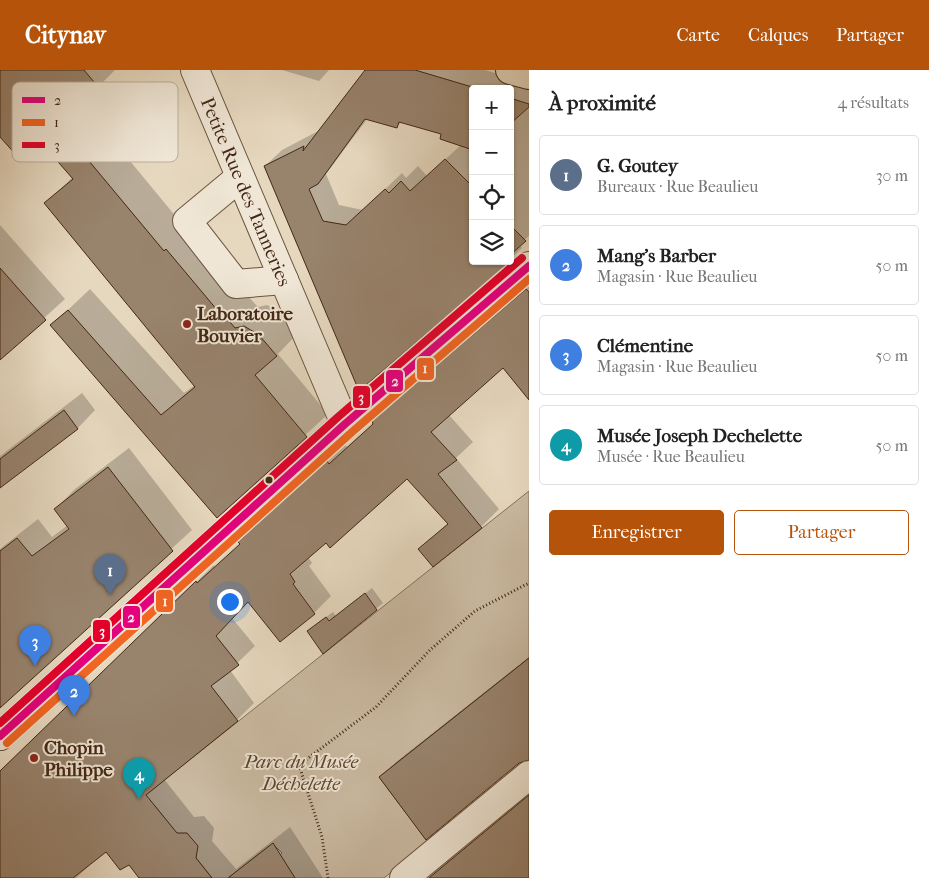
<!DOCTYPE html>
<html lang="fr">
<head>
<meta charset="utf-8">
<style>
	:root { --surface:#fff; --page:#f2f2f2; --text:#222; --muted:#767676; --line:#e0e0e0; --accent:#b45309 }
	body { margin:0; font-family:"IM FELL French Canon",serif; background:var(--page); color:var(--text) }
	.controls { position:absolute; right:15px; top:15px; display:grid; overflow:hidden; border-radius:5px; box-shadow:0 1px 4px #0004 }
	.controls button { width:45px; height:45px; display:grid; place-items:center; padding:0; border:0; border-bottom:1px solid var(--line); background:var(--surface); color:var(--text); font:25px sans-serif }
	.you { position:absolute; left:229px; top:531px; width:18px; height:18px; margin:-12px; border:4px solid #fff; border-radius:50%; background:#1a73e8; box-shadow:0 0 0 8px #1a73e833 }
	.badge { display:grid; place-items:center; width:32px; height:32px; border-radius:50%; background:var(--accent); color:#fff; font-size:16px; font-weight:700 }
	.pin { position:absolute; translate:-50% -41px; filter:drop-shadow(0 1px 2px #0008) }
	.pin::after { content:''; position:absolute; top:26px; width:18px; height:15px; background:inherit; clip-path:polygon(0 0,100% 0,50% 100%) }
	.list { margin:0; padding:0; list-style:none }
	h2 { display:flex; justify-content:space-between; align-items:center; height:65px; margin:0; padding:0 20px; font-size:21px }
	h2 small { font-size:16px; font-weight:400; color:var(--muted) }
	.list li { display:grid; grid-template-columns:32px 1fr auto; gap:15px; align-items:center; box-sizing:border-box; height:80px; margin:0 10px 10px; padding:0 10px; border:1px solid var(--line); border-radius:5px }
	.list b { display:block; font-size:19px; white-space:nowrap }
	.list p { margin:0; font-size:16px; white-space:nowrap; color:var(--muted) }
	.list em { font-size:16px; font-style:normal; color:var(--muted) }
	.actions { display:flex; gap:10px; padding:15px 20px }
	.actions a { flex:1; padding:11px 0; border:1px solid var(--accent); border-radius:5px; text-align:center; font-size:18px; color:var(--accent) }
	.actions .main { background:var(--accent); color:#fff }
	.icon { flex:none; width:28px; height:28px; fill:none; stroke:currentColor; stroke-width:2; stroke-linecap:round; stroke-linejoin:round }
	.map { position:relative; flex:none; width:529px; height:808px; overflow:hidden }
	header { display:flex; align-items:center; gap:30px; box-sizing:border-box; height:70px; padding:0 25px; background:var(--accent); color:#fff }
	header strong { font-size:24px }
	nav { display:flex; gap:28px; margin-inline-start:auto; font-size:18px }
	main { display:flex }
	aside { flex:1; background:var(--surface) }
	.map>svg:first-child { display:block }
	.green { fill:#cabaa2; stroke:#86705c }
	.shadow { fill:#0003; fill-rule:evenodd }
	.building { fill:#98836d; stroke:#432715 }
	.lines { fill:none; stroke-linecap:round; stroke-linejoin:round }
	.minor-casing { stroke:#6c5340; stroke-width:30 }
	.major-casing { stroke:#432715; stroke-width:30 }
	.path { stroke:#432715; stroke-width:3; stroke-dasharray:1 2.5; stroke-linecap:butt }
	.minor { stroke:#efe6d5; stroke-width:28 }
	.major { stroke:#e6d8bf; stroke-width:28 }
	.bus-1-casing { stroke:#efe6d5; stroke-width:11 }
	.bus-2-casing { stroke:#efe6d5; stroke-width:11 }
	.bus-3-casing { stroke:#efe6d5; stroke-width:11 }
	.bus-1 { stroke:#e5007d; stroke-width:8 }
	.bus-2 { stroke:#f26522; stroke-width:8 }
	.bus-3 { stroke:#e4002b; stroke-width:8 }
	.poi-dot { fill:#8f2418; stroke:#efe6d5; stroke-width:2 }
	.bus-dot { fill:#432715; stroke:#efe6d5; stroke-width:2 }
	.labels { text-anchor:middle; stroke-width:4; stroke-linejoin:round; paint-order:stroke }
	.street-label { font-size:19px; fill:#432715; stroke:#efe6d5 }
	.poi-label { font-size:19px; font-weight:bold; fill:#432715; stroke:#efe6d5; text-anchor:start }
	.park-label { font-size:19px; font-style:italic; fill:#5e4431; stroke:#efe6d5 }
	.key { fill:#efe6d5; stroke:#bbad9b; stroke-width:1 }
	.key-label { font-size:14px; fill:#432715 }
	.line-badge { stroke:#efe6d5; stroke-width:2 }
	.badge-label { font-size:14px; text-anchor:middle; font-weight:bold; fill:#fff }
</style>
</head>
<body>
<header>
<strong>Citynav</strong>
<nav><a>Carte</a><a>Calques</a><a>Partager</a></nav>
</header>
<main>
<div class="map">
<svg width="529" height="808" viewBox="0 0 529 808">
	<rect width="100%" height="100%" fill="#e6d8bf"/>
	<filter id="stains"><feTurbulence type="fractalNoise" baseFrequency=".004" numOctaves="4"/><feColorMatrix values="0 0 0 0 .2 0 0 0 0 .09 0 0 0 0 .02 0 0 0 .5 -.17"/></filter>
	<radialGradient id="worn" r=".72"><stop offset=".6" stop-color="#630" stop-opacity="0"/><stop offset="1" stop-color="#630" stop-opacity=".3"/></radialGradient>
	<path class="green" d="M529,421V588L379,707L428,772L384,808H295L280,785L282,783L276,777H268L228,808H212L155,736H153L144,726Z"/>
	<g class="shadow">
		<path d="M0,0H115L99,16L109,28L92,45L187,160L258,237L267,235L281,243L298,263L278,284L328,344L217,447L52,255L90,219L184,323L195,315L46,133L73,107L39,67L0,65Z"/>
		<path d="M282,0H329L319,11Z"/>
		<path d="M366,0H485L529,13V166L519,174L522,178L510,189V19H473V191H508L360,319L265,96L282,80L320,60ZM368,48L397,56L402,52L442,63L461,75L427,106L418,96L406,108L402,103L363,140L339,135L326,104Z"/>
		<path d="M0,155L65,229L0,288Z"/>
		<path d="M529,216V328L503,296L449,345L473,372L456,388L499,439L481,457L433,495L420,479L448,453L407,407L308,487L312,493L309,496L331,526L314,543L249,531L232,548L255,576L230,600L254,633L237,650L164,709L194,747L204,746L214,758L212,771L236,799L290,757L323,808H141L129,793L106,780L76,808H0V701L214,495L215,497L241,473L257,455L345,375L347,377L374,353L391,334Z"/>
		<path d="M82,323L95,340L78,358L0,417V386Z"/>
		<path d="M129,378L192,460L0,636V479L38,449L52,467L68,455L55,439L75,419Z"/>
		<path d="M372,518L383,533L323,582L315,555L333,542L336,546Z"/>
		<path d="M529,587V689L381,707L396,692Z"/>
		<path d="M529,724V808H428L434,802Z"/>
	</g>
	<g class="building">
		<path d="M0,0H84L99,18L76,37L88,51L69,67L164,181L166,179L223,247L225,246L235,258L244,256L259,265L277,286L255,305L307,367L217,448L50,255L68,240L161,345L195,317L44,133L73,109L38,69L17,86L0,67Z"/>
		<path d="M365,0H415L479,19H473V80L440,69L441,64L399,52L397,58L365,49L318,114L309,119L323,151L346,155L385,119L389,123L401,111L410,121L445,89L473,117V191H504L507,195L359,321L264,96L304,76L303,81Z"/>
		<path d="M510,28L529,34V37L510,54Z"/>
		<path d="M510,155L526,171L510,185Z"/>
		<path d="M0,198L46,250L0,290Z"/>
		<path d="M526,219L529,222V330L503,298L431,362L457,390L438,404L482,458L433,497L418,479L448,454L407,409L330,478L326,473L290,504L295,512L293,514L315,544L280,572L248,532L216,566L239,595L211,616L238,651L146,725L177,763H187L198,776L196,788L212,808H139L129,795L120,800L106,782L73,808H0V701L196,511L197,513L240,474L238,472L327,391L329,394L373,354L372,351Z"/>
		<path d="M64,340L78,359L0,418V389Z"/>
		<path d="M108,397L173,481L0,638V481L17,468L32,486L69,459L54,439Z"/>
		<path d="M365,523L377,540L323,584L307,561L326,547L329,551Z"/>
		<path d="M529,588V690L519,693L426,770L379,707Z"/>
		<path d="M529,725V808H429Z"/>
		<path d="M273,773L295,808H228Z"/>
	</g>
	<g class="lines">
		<defs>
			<g id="minor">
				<path id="s1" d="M195,0L345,354"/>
				<path d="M240,107L187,151L236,214L284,210"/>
				<path d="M0,666L345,354L529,196"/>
				<path d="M404,808L529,705"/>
			</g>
			<path id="major" d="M510,0L529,5"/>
		</defs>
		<use href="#minor" class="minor-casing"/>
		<use href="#major" class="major-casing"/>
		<path class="path" d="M328,808L322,767L299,695L376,637L430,580L475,541L529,513"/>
		<use href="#minor" class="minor"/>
		<use href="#major" class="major"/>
		<defs>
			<path id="bus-1" d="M0,666L345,354L529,196"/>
			<path id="bus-2" d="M7,673L352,362L529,209"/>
			<path id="bus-3" d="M0,653L338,347L522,188"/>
		</defs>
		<use href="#bus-1" class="bus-1-casing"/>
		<use href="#bus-2" class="bus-2-casing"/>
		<use href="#bus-3" class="bus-3-casing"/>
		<use href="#bus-1" class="bus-1"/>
		<use href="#bus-2" class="bus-2"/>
		<use href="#bus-3" class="bus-3"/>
	</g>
	<g class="poi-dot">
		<circle cx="187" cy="254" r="5"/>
		<circle cx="34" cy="688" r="5"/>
	</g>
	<circle class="bus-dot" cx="269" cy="410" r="4.5"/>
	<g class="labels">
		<g class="street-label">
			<text dy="7" stroke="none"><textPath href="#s1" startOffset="132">Petite Rue des Tanneries</textPath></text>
		</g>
		<g class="poi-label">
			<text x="197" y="250">Laboratoire<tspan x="197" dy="22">Bouvier</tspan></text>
			<text x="44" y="684">Chopin<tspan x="44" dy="22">Philippe</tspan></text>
		</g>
		<g class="park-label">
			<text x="301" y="698">Parc du Musée<tspan x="301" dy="22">Déchelette</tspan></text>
		</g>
	</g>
	<rect x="12" y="12" width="166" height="80" rx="8" class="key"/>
	<rect x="22" y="27" width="23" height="6" fill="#e5007d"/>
	<rect x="22" y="49" width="23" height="7" fill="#f26522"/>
	<rect x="22" y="72" width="23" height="6" fill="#e4002b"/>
	<g class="key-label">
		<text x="54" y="35">2</text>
		<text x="54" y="57">1</text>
		<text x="54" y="80">3</text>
	</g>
	<g class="line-badge">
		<rect x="416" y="287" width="19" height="24" rx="5" fill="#f26522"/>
		<rect x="385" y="299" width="19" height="24" rx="5" fill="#e5007d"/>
		<rect x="352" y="315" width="19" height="24" rx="5" fill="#e4002b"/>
		<rect x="155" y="519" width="19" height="24" rx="5" fill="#f26522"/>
		<rect x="122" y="535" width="19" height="24" rx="5" fill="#e5007d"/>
		<rect x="92" y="549" width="19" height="24" rx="5" fill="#e4002b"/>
	</g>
	<g class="badge-label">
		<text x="425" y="303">1</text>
		<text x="395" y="316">2</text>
		<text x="361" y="332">3</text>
		<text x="165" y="536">1</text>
		<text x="131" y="552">2</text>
		<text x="102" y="566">3</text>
	</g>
	<rect width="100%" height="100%" filter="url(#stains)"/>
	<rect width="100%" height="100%" fill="url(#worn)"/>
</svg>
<div class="controls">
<button>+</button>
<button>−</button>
<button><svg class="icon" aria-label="locate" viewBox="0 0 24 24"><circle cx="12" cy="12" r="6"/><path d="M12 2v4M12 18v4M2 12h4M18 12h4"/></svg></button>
<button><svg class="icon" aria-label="layers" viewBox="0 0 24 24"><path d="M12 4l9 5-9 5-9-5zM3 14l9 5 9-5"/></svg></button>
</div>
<div class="you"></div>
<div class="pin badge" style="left:110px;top:525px;background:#5c6f8a">1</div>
<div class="pin badge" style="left:74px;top:646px;background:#3f7fe0">2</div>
<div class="pin badge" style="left:35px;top:596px;background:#3f7fe0">3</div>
<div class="pin badge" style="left:139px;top:729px;background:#0f9aa8">4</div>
</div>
<aside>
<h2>À proximité<small>4 résultats</small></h2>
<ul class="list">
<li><span class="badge" style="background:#5c6f8a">1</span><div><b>G. Goutey</b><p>Bureaux · Rue Beaulieu</p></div><em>30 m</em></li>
<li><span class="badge" style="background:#3f7fe0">2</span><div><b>Mang's Barber</b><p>Magasin · Rue Beaulieu</p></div><em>50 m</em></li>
<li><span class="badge" style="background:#3f7fe0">3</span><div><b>Clémentine</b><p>Magasin · Rue Beaulieu</p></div><em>50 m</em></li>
<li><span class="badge" style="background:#0f9aa8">4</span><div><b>Musée Joseph Dechelette</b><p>Musée · Rue Beaulieu</p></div><em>50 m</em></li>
</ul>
<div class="actions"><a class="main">Enregistrer</a><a>Partager</a></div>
</aside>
</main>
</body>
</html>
